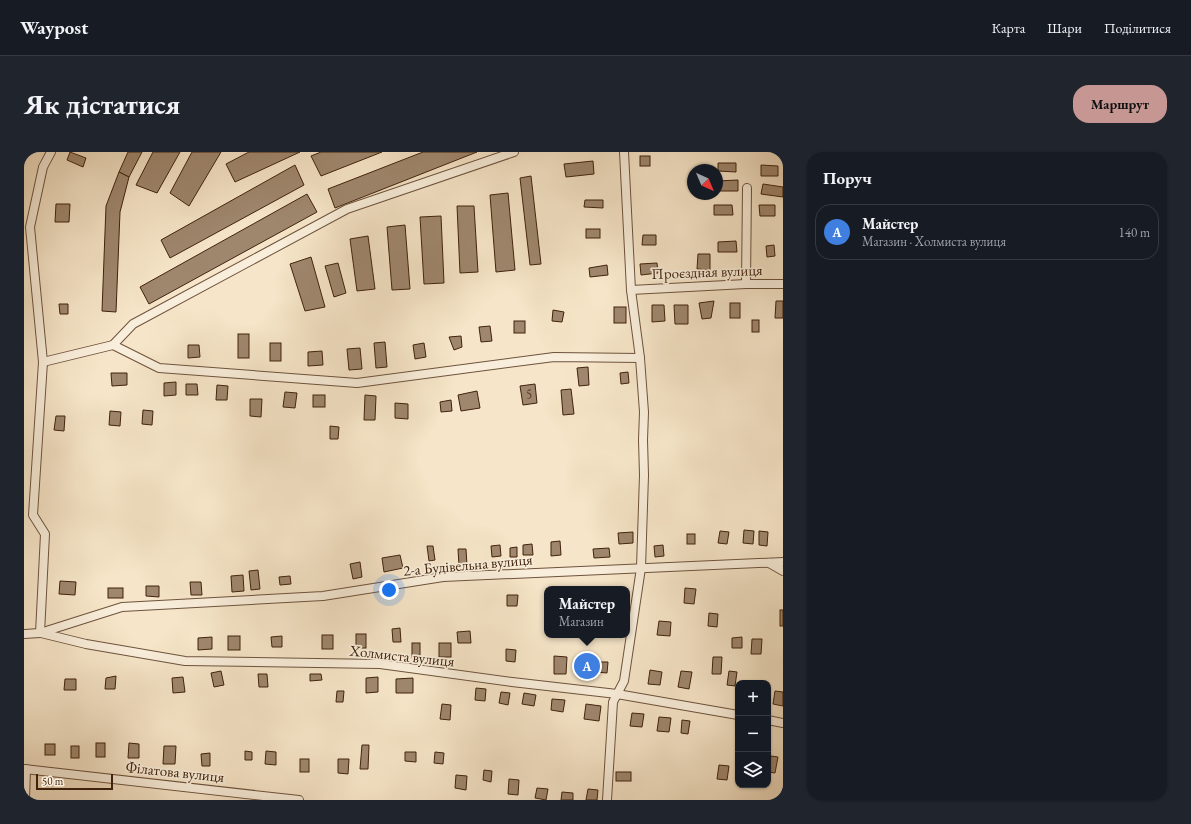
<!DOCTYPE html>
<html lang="uk">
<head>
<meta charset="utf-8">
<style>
	:root { --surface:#171b24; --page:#20242c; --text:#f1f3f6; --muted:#9ea1a6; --line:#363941; --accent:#c59692 }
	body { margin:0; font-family:"EB Garamond",serif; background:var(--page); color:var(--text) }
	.controls { position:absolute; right:12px; bottom:12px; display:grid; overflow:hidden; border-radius:8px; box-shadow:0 1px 3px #0004 }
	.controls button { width:36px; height:36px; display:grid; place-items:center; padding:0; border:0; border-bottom:1px solid var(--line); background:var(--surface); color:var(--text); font:20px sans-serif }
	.compass { position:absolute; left:663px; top:12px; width:36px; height:36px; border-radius:50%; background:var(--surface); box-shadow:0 1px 3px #0004; rotate:136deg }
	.scale { position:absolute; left:12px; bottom:10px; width:77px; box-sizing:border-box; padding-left:4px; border:2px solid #40220d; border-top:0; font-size:11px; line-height:14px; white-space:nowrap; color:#40220d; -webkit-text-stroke:3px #f9eedb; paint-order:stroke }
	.you { position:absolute; left:365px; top:438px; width:14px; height:14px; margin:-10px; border:3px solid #fff; border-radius:50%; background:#1a73e8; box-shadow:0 0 0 6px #1a73e833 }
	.badge { display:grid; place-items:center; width:26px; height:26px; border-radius:50%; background:var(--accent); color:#fff; font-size:13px; font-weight:700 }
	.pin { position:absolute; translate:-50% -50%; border:2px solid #fff; box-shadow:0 1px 4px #0006 }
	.popup { position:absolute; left:520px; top:434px; width:86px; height:52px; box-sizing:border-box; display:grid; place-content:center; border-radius:8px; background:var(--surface); filter:drop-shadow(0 1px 3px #0005); font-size:13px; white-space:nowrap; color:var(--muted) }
	.popup b { font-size:15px; color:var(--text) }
	.popup::after { content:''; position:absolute; left:50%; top:100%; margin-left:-8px; border:8px solid transparent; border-top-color:var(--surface) }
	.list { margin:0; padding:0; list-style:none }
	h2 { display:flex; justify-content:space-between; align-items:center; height:52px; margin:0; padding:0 16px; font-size:17px }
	h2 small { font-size:13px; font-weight:400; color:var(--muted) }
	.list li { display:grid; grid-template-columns:26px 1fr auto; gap:12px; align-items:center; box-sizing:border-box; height:56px; margin:0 8px 8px; padding:0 8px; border:1px solid var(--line); border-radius:16px }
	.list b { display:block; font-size:15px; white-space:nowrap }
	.list p { margin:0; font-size:13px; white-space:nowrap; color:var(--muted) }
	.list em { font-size:13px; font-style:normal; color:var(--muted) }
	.icon { flex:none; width:22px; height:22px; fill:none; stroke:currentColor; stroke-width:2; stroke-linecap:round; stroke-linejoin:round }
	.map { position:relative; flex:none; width:759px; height:648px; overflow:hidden; border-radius:16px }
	header { display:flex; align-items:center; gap:24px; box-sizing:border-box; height:56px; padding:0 20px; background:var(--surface); border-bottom:1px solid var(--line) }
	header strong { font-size:19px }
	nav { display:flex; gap:22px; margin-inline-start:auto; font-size:14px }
	.intro { display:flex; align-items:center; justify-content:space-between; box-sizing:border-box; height:96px; padding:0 24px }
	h1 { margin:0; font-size:28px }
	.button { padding:10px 18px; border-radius:16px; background:var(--accent); color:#111; font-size:14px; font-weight:700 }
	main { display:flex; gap:24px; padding:0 24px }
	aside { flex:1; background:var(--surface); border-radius:16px; box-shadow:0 1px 3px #0004 }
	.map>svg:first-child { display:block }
	.building { fill:#9f876e; stroke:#40220d }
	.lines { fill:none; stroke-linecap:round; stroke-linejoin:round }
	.street-casing { stroke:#6e533c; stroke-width:10 }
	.street { stroke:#f9eedb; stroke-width:8 }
	.labels { text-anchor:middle; stroke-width:3.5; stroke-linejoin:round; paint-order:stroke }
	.number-label { font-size:13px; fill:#583b25 }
	.street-label { font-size:15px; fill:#40220d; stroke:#f9eedb }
</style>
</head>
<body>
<header>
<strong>Waypost</strong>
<nav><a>Карта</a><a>Шари</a><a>Поділитися</a></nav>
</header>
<div class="intro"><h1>Як дістатися</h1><a class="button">Маршрут</a></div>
<main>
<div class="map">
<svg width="759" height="648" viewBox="0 0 759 648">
	<rect width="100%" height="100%" fill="#f6e5c8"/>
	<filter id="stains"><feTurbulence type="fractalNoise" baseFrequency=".005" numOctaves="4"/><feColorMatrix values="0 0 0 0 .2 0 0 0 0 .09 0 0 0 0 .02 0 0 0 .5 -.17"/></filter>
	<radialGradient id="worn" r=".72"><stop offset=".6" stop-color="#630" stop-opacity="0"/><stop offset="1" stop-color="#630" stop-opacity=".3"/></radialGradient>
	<g class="building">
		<path d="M46,0L62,6L59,15L43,8Z"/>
		<path d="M104,0H118L105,25L95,20Z"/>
		<path d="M129,0H156L133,41L112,33Z"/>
		<path d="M168,0H197L165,54L146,41Z"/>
		<path d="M225,0H276L211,30L202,12Z"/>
		<path d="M297,0H358L297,24L287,4Z"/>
		<path d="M399,0H453L311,56L304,37Z"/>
		<rect x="616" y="4" width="10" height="10"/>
		<path d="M569,9L570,22L542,25L540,12Z"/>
		<path d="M694,11H712V20L694,19Z"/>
		<path d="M271,13L280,33L146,106L137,88Z"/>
		<path d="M737,13L754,14V24H737Z"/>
		<path d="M95,20L105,25L96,60L92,160L78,159L82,54Z"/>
		<path d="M507,24L517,112L506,113L496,26Z"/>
		<path d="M714,28V39H693V29Z"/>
		<path d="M739,32L759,35V45L737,42Z"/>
		<path d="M484,41L491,118L472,120L466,43Z"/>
		<path d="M283,42L293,60L125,152L116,135Z"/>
		<path d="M561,48H579V56L560,55Z"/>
		<path d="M32,52H46L45,70H31Z"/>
		<path d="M690,53H708L709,63H690Z"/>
		<path d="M735,53H751V64H736Z"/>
		<path d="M433,54H450L454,120L436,121Z"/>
		<path d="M417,64L420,131L400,132L396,65Z"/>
		<path d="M381,73L386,137L368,138L363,75Z"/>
		<rect x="562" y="77" width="14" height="9"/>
		<path d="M619,83H632V93H618Z"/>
		<path d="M344,84L351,137L333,139L326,87Z"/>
		<path d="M712,89L713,100H694V90Z"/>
		<path d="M750,93L751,104L743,105L742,94Z"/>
		<path d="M674,102H686V118L673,117Z"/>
		<path d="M287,105L301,155L281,159L266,112Z"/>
		<path d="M314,111L322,141L310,145L301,114Z"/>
		<path d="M633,111L634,121L617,123L616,112Z"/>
		<path d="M583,113L584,123L566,125L565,116Z"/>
		<path d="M690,149L687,166L678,167L675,151Z"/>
		<path d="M752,149H759V166H751Z"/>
		<rect x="706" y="151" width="10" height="15"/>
		<path d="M35,152H44V162H36Z"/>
		<path d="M628,153H640L641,169L628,170Z"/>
		<path d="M650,153H664V172H651Z"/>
		<rect x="590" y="155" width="12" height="16"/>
		<path d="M529,158L540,160L538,170L528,169Z"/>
		<rect x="728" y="168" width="7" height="12"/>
		<rect x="490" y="169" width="11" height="12"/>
		<path d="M466,174L468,189L457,190L455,175Z"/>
		<rect x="214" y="182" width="11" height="24"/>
		<path d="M437,184L438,195L430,198L425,185Z"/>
		<path d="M361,190L363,215L352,216L350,191Z"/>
		<rect x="246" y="191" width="11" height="18"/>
		<path d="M400,191L402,205L391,207L389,193Z"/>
		<path d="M164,193H175L176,205L164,206Z"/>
		<path d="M336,196L338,217L325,218L323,197Z"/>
		<path d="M298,199L299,213L284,214V200Z"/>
		<path d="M564,215L565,233L555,234L553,216Z"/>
		<path d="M604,220L605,231L597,232L596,221Z"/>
		<path d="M87,221H103V233L88,234Z"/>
		<path d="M152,230V243L140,244V231Z"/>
		<path d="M162,232H173L174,243H162Z"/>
		<path d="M511,232L513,251L499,253L496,234Z"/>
		<path d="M193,233L204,234L203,248H192Z"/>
		<path d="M547,237L550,262L539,263L537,238Z"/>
		<path d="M453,239L456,256L437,259L434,243Z"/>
		<path d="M261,240L273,241L271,256L259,255Z"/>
		<rect x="289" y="243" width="12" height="12"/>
		<path d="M341,243L352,244L351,268H340Z"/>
		<path d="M226,247H238L237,265L226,264Z"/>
		<path d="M427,248L428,259L417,260L416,250Z"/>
		<path d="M371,251L384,252V267L371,266Z"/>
		<path d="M119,258L129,259L128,273L118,272Z"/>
		<path d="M86,259L97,260L96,274L85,273Z"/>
		<path d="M32,264H41L40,279L30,278Z"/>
		<path d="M306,274L315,275L314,287H306Z"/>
		<path d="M720,378L730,379L729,392L719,391Z"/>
		<path d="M696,379L705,380L703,392L694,391Z"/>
		<path d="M735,379L744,380L743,394L735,393Z"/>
		<path d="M609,380V391L595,392L594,381Z"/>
		<rect x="663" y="382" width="8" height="10"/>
		<path d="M536,389L537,403L527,404V390Z"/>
		<path d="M508,392L509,403H499V393Z"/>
		<path d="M476,393L477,404L468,405L467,394Z"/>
		<path d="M639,393L640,404L631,405L630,394Z"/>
		<path d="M403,394H409L411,408L405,409Z"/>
		<path d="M493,395V405H486V396Z"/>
		<path d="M585,396L586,405L570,406L569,397Z"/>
		<path d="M434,397H442L443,414H435Z"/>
		<path d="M376,403L379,416L360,420L358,406Z"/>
		<path d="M336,410L338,425L329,427L326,412Z"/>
		<path d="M234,418L236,437L227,438L225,419Z"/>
		<path d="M219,423L220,439L208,440L207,424Z"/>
		<path d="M266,424L267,432L256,433L255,425Z"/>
		<path d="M36,429L52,430L51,443L35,442Z"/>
		<path d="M166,430H177L178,443H167Z"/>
		<path d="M122,434H135V445L122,444Z"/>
		<rect x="84" y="436" width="15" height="10"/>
		<path d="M661,436L672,437L670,452L660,451Z"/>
		<path d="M483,443H494L493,454H483Z"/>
		<rect x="756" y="458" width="3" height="16"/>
		<path d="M685,461L694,462L693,475L684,474Z"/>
		<path d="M635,469L647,470L646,484L633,483Z"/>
		<path d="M376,476L377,490H369L368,477Z"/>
		<path d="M446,479L447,491H434L433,480Z"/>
		<rect x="332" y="482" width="10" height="14"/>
		<rect x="298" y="483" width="11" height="14"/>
		<rect x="204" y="484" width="12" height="14"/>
		<path d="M258,484V495H248L247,485Z"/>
		<path d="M188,485V497L174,498V486Z"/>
		<path d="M718,485V496H708V486Z"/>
		<path d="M728,487H738L737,502H727Z"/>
		<rect x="388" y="491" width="8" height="14"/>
		<rect x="415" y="491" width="12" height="14"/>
		<path d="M482,497L492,498L491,510L482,509Z"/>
		<path d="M530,504L543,505L542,522H530Z"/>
		<path d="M689,505H698L697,522H688Z"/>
		<path d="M574,510H584L583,521L572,520Z"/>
		<path d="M626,518L638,520L636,533L624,532Z"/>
		<path d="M197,519L200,533L190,535L187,521Z"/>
		<path d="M657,519L668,520L665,537L654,535Z"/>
		<path d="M705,519L713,520L711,534L703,533Z"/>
		<path d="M234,522H243L244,535H235Z"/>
		<path d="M286,522H297L298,528L286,529Z"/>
		<path d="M92,524L91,537H81L82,526Z"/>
		<path d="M159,525L161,540L149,541L148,526Z"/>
		<path d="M354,525V540L342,541V526Z"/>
		<path d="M389,526V541H372V527Z"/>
		<path d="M41,527H52V538H40Z"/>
		<path d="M452,536L462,537L461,549L451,548Z"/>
		<path d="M313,539H320L319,550H312Z"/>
		<path d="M751,539L759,540V554L749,552Z"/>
		<path d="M477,540L486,541L484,553L475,551Z"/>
		<path d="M500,541L512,543L510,554L498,552Z"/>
		<path d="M528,547L541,548L539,560L527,558Z"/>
		<path d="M418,552L427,553L426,568L416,567Z"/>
		<path d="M562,552L577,554L575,569L560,567Z"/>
		<path d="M608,561L620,562L618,575L606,574Z"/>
		<path d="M635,565L647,566L645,580L633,579Z"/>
		<path d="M658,568L666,569L664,582L657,581Z"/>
		<rect x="72" y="591" width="9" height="14"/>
		<path d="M105,591L115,592V606H104Z"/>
		<rect x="21" y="592" width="10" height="11"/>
		<path d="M338,593H345L344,617H336Z"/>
		<rect x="47" y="594" width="8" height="12"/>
		<path d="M140,594H152L151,612H139Z"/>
		<path d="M221,599L228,600V608H221Z"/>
		<path d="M242,599L252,600V613L241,612Z"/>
		<path d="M381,600H392V610L381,609Z"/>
		<path d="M411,600L420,601L419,612L410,611Z"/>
		<path d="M186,601V614H178L177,602Z"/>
		<path d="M747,604L754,605L751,621L744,620Z"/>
		<rect x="276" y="607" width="9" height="13"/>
		<path d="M314,607H325L324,622L314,621Z"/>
		<path d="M695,613L705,614L703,628L693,627Z"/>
		<path d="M460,618L468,619L467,630L459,628Z"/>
		<rect x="592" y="620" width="15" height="9"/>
		<path d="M432,623L443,624L442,638L431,636Z"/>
		<path d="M485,627L495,628L494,643L484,642Z"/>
		<path d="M513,636L524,637L522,648L511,646Z"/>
		<path d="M564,637L574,638L573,648H562Z"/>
		<path d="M538,640L549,641V648H537Z"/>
	</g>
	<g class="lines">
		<defs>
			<g id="street">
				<path d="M722,132L723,36"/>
				<path d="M607,138L722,132H759"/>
				<path d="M89,193L135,216L333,231L530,205L616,206"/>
				<path d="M19,210L89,193L109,172L323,57L490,0"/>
				<path d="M745,411L759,419"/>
				<path d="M16,481L21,382L9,363L19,210L6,75L19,15L27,0"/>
				<path d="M17,481L62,492L161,509L356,512L488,530L593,542L714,563"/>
				<path d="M0,482L16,481L98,455L299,444L419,425L759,410"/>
				<path d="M744,568L759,571"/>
				<path d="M0,617L275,648"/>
				<path d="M1,648L2,617"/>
				<path d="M583,648L589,550L600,529L617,416L620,323L619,288L620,260L616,206L607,138L600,0"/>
			</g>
		</defs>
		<use href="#street" class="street-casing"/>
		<use href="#street" class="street"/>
	</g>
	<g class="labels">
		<g class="number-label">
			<text x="505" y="247">5</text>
		</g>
		<g class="street-label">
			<text transform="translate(683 120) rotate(-2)" y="5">Проєздная вулиця</text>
			<text transform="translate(444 413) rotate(-5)" y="5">2-а Будівельна вулиця</text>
			<text transform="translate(378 504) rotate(6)" y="5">Холмиста вулиця</text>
			<text transform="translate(151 620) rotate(6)" y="5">Філатова вулиця</text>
		</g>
	</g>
	<rect width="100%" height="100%" filter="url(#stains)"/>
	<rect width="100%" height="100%" fill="url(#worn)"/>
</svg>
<div class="controls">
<button>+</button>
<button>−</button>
<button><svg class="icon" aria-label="layers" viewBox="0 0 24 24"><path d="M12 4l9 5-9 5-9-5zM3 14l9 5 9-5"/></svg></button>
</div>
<svg class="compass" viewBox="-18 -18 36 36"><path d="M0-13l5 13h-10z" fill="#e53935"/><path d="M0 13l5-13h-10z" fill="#9ea1a6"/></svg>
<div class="scale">50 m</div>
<div class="you"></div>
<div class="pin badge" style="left:563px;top:514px;background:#3f7fe0">A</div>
<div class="popup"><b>Майстер</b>Магазин</div>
</div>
<aside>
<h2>Поруч<small></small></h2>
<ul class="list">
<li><span class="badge" style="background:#3f7fe0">A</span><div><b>Майстер</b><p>Магазин · Холмиста вулиця</p></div><em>140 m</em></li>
</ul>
</aside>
</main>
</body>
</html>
